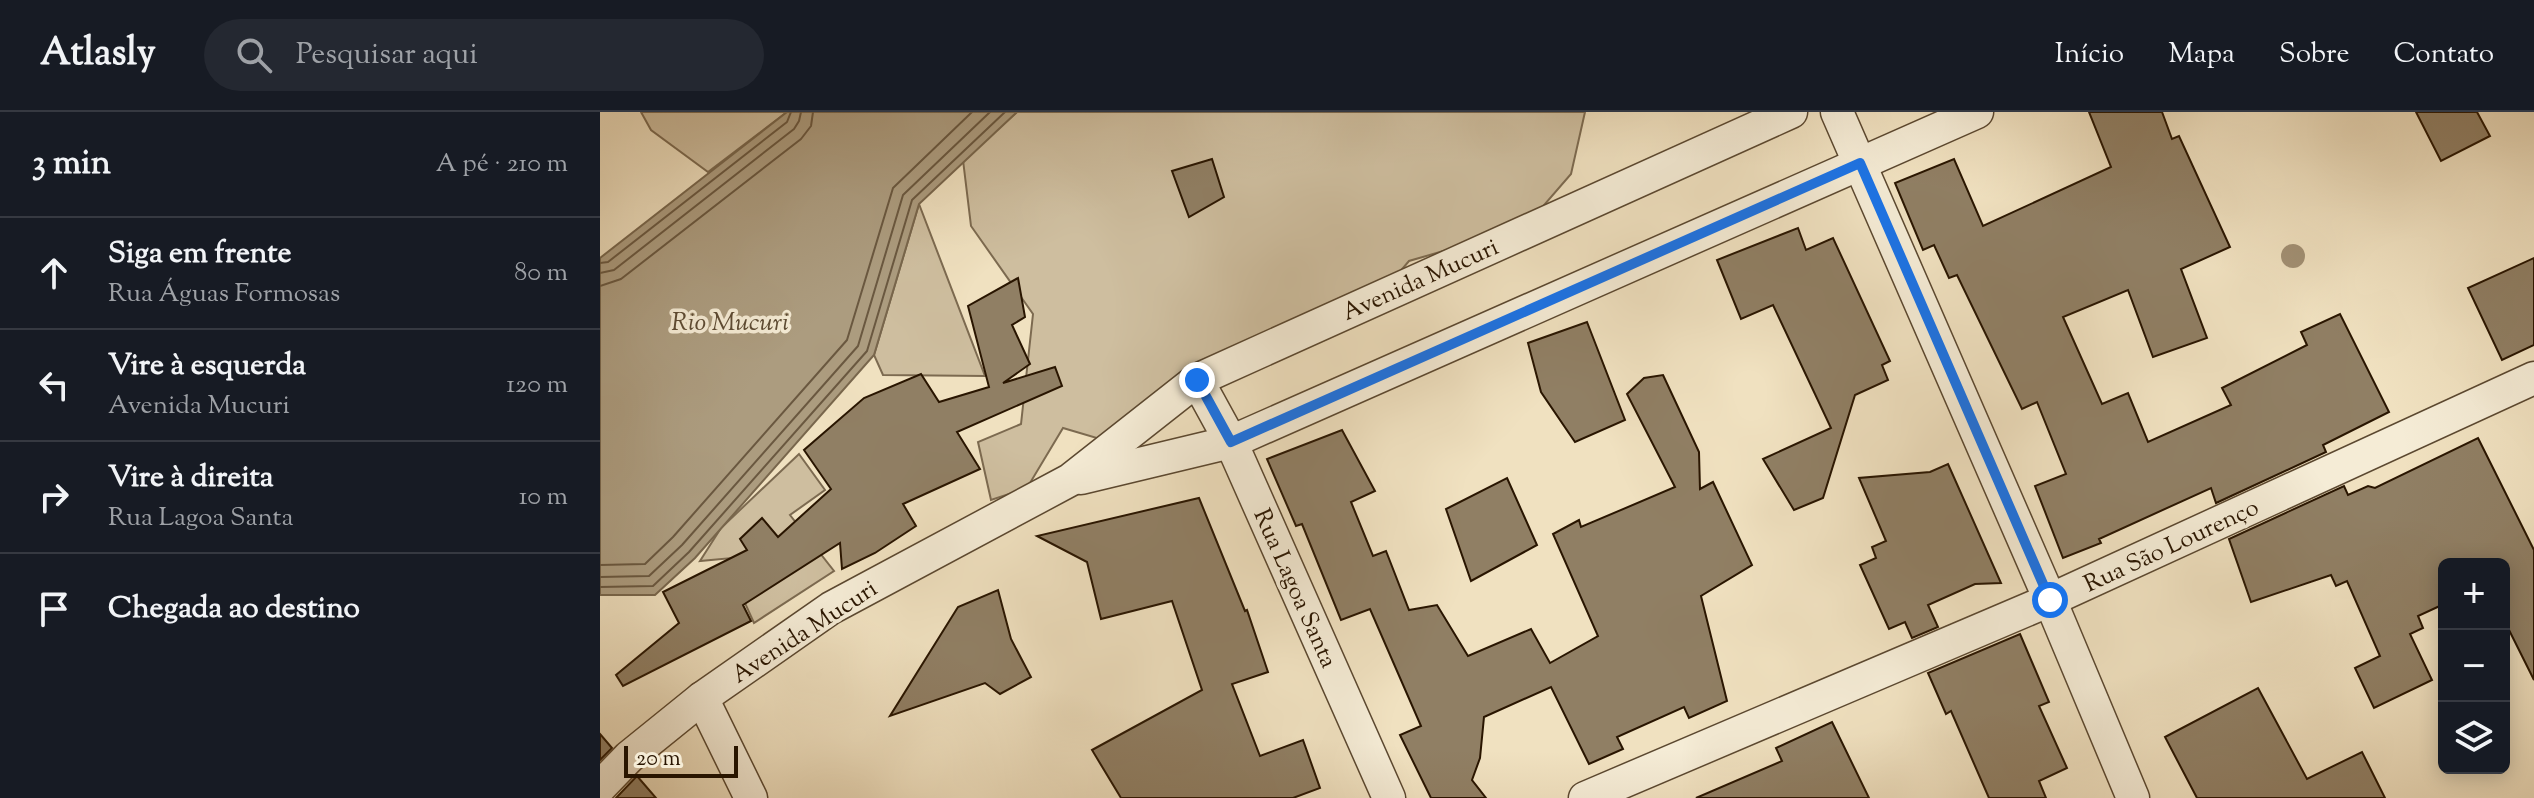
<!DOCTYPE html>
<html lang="pt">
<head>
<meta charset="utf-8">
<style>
	:root { --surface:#171b24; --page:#242831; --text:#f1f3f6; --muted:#9ea1a6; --line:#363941 }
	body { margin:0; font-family:"Sorts Mill Goudy",serif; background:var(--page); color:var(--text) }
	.controls { position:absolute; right:24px; bottom:24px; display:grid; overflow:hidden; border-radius:12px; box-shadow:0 4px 20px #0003 }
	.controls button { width:72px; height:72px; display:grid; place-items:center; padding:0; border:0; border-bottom:2px solid var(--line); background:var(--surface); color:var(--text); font:40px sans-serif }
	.scale { position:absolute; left:24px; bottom:20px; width:114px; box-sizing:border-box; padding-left:8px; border:4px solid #291500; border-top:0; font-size:22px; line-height:28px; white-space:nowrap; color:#291500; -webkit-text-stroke:6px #f5ecd6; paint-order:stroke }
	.stop { position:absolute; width:24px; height:24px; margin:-18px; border:6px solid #1a73e8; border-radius:50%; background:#fff }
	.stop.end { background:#1a73e8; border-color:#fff; box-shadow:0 2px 8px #0008 }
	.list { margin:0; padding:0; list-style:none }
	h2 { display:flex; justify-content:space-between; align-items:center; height:104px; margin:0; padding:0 32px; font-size:34px }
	h2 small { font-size:26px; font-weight:400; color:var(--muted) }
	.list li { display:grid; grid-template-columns:52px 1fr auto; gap:24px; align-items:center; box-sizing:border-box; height:112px; padding:0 32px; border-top:2px solid var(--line) }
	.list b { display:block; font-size:30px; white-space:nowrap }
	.list p { margin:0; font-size:26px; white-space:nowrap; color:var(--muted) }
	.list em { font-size:26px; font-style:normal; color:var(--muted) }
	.icon { flex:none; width:44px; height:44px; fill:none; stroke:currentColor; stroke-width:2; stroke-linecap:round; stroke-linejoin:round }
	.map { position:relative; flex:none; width:1934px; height:686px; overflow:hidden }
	header { display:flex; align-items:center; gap:48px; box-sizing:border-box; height:112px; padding:0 40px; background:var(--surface); border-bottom:2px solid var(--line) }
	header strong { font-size:38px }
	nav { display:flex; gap:44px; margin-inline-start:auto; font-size:28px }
	.search { width:560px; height:72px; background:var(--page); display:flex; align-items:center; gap:20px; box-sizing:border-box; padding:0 28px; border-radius:44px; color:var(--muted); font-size:30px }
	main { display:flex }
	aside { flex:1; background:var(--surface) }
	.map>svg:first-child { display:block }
	.green { fill:#cebe9f; stroke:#7c6a50; stroke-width:2 }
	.water { fill:#ac9c7f; stroke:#78664c; stroke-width:2 }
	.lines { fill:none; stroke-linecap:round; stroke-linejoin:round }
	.shore { stroke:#6a5840; stroke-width:2 }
	.building { fill:#907f64; stroke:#291500; stroke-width:2 }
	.minor-casing { stroke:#5b4830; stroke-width:35 }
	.minor { stroke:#f5ecd6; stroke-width:32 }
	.tree { fill:#a29175 }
	.route { stroke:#1a73e8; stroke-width:10 }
	.labels { text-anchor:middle; stroke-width:7; stroke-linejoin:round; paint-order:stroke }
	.street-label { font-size:24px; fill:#291500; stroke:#f5ecd6 }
	.water-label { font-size:26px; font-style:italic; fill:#5d4b33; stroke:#f5ecd6 }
</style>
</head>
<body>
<header>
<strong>Atlasly</strong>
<div class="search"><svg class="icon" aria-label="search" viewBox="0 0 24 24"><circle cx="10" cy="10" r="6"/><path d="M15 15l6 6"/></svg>Pesquisar aqui</div>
<nav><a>Início</a><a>Mapa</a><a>Sobre</a><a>Contato</a></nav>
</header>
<main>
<aside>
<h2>3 min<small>A pé · 210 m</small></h2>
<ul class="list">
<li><svg class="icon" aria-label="ahead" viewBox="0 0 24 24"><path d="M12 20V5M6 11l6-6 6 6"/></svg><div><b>Siga em frente</b><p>Rua Águas Formosas</p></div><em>80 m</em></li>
<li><svg class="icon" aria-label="left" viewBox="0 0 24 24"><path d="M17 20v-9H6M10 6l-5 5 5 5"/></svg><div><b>Vire à esquerda</b><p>Avenida Mucuri</p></div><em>120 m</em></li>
<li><svg class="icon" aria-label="right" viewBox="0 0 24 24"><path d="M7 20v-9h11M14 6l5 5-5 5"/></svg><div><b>Vire à direita</b><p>Rua Lagoa Santa</p></div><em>10 m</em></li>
<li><svg class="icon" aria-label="arrive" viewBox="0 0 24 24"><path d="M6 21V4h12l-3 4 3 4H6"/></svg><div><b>Chegada ao destino</b></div></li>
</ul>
</aside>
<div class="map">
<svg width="1934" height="686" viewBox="0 0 1934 686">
	<rect width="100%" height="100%" fill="#f0e1c0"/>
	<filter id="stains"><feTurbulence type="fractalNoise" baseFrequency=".0025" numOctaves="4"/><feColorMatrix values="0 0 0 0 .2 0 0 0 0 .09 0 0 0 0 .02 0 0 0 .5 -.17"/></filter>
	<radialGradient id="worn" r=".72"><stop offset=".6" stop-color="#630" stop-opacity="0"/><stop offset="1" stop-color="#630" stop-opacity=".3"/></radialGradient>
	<g class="green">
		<path d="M41,0H187L108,60L51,18Z"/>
		<path d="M417,0H985L971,62L939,99L864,133L809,149L798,162L500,327L463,316L427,376L391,388L378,330L421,312L433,202L371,114L363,48Z"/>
		<path d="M319,92L385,264L283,263L274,243Z"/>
		<path d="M199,342L225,378L190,403L234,459L154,511L144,489L132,446L100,449L121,416Z"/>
	</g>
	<path class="water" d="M187,0H417L319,92L274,243L95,446L55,483H0V146Z"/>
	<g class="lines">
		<g class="shore">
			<path d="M0,151L8,150L187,10L191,0"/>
			<path d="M0,161L14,158L194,17L199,9L201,0"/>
			<path d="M0,174L21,167L201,27L211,14L213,0"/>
			<path d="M0,453L45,452L73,425L247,228L293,76L372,0"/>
			<path d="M0,465L49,464L82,433L258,234L303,83L390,0"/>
			<path d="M0,475L53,474L89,440L267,239L312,88L405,0"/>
		</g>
	</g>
	<g class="building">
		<path d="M1489,0H1562L1572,27L1579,24L1630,135L1581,157L1607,226L1553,245L1528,178L1463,205L1502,292L1528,281L1548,330L1631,293L1622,276L1707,233L1701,220L1740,202L1789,300L1723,333L1726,340L1616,391L1611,376L1499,427L1501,431L1463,446L1435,374L1466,362L1437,290L1422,297L1357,163L1349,166L1334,133L1323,138L1295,71L1354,47L1383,114L1511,55Z"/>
		<path d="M1816,0H1877L1890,24L1841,49Z"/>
		<path d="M612,47L624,85L589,105L572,59Z"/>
		<path d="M1198,116L1206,138L1233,126L1290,249L1282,253L1288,268L1255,283L1223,386L1194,398L1163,347L1231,316L1173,193L1141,207L1117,148Z"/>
		<path d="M1934,146V233L1902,248L1868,176Z"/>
		<path d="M418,166L425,205L412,213L430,252L403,271L455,255L462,274L357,320L380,357L303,392L316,414L275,441L242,457L240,431L143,493L151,509L23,574L16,563L79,511L63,480L147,438L140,427L162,406L178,425L231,377L204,338L264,286L321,262L339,290L389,275L368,194Z"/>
		<path d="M987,210L1025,308L975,330L941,280L928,231Z"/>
		<path d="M1063,263L1099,340L1100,377L1113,370L1152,453L1101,484L1127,589L1089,606L1084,595L1017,625L1023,637L989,652L951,575L884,605L880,646L872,668L886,686H831L800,623L821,614L770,497L741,508L702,412L696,414L667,347L742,318L775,379L751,390L773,444L786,439L809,498L837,493L868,544L931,517L950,551L998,524L953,422L979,408L981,415L1075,375L1027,282L1044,266Z"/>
		<path d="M1878,326L1934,438V568L1904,508V452H1844V492L1818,504L1823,516L1810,522L1832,568L1774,596L1755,556L1780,544L1747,469L1736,474L1731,463L1651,490L1629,427L1744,374L1748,383L1768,374L1775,376Z"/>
		<path d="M1348,352L1401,471L1375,472L1328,493L1338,515L1312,526L1305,510L1289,517L1260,453L1276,446L1272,435L1286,429L1259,366L1330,360Z"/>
		<path d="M907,366L937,433L871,469L846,397Z"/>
		<path d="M599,386L645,499L647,498L668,560L632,572L660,644L703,628L720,676L693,686H521L492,638L602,578L572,489L501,507L487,450L437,424Z"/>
		<path d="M398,478L411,527L431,565L400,582L385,571L290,604L358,495Z"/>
		<path d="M1420,522L1449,590L1439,594L1467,656L1439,669L1446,686H1389L1351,599L1346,602L1328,561Z"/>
		<path d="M1658,576L1707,667L1762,640L1785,686H1597L1565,625Z"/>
		<path d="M1232,610L1269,686H1096L1182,649L1176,636Z"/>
		<path d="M0,622L12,636L0,648Z"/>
		<path d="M37,664L56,686H16Z"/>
	</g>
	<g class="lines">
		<defs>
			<g id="minor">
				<path d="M1237,0L1450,488L1533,686"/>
				<path d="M597,268L631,330L789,686"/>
				<path d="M481,366L631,330L1377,0"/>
				<path d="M102,586L151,686"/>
				<path d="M0,675L29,645L102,586L231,496L470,368L597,268L1191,0"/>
				<path d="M985,686L1450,488L1934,266"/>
			</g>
		</defs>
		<use href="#minor" class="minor-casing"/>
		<use href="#minor" class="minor"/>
	</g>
	<circle class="tree" cx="1693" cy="144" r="12"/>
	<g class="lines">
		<path class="route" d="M597,268L631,330L1260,51L1450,488"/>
	</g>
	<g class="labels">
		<g class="street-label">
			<text transform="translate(820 167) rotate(-24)" y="8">Avenida Mucuri</text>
			<text transform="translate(1571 433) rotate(-25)" y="8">Rua São Lourenço</text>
			<text transform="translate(696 476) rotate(66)" y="8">Rua Lagoa Santa</text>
			<text transform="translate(204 519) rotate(-33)" y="8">Avenida Mucuri</text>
		</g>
		<g class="water-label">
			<text x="130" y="218">Rio Mucuri</text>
		</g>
	</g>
	<rect width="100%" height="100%" filter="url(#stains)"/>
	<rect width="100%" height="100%" fill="url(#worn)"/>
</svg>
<div class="controls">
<button>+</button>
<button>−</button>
<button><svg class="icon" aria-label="layers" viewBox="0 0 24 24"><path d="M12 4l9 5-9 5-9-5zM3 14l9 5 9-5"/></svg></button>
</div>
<div class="scale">20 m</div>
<div class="stop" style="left:1450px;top:488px"></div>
<div class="stop end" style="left:597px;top:268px"></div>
</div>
</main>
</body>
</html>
